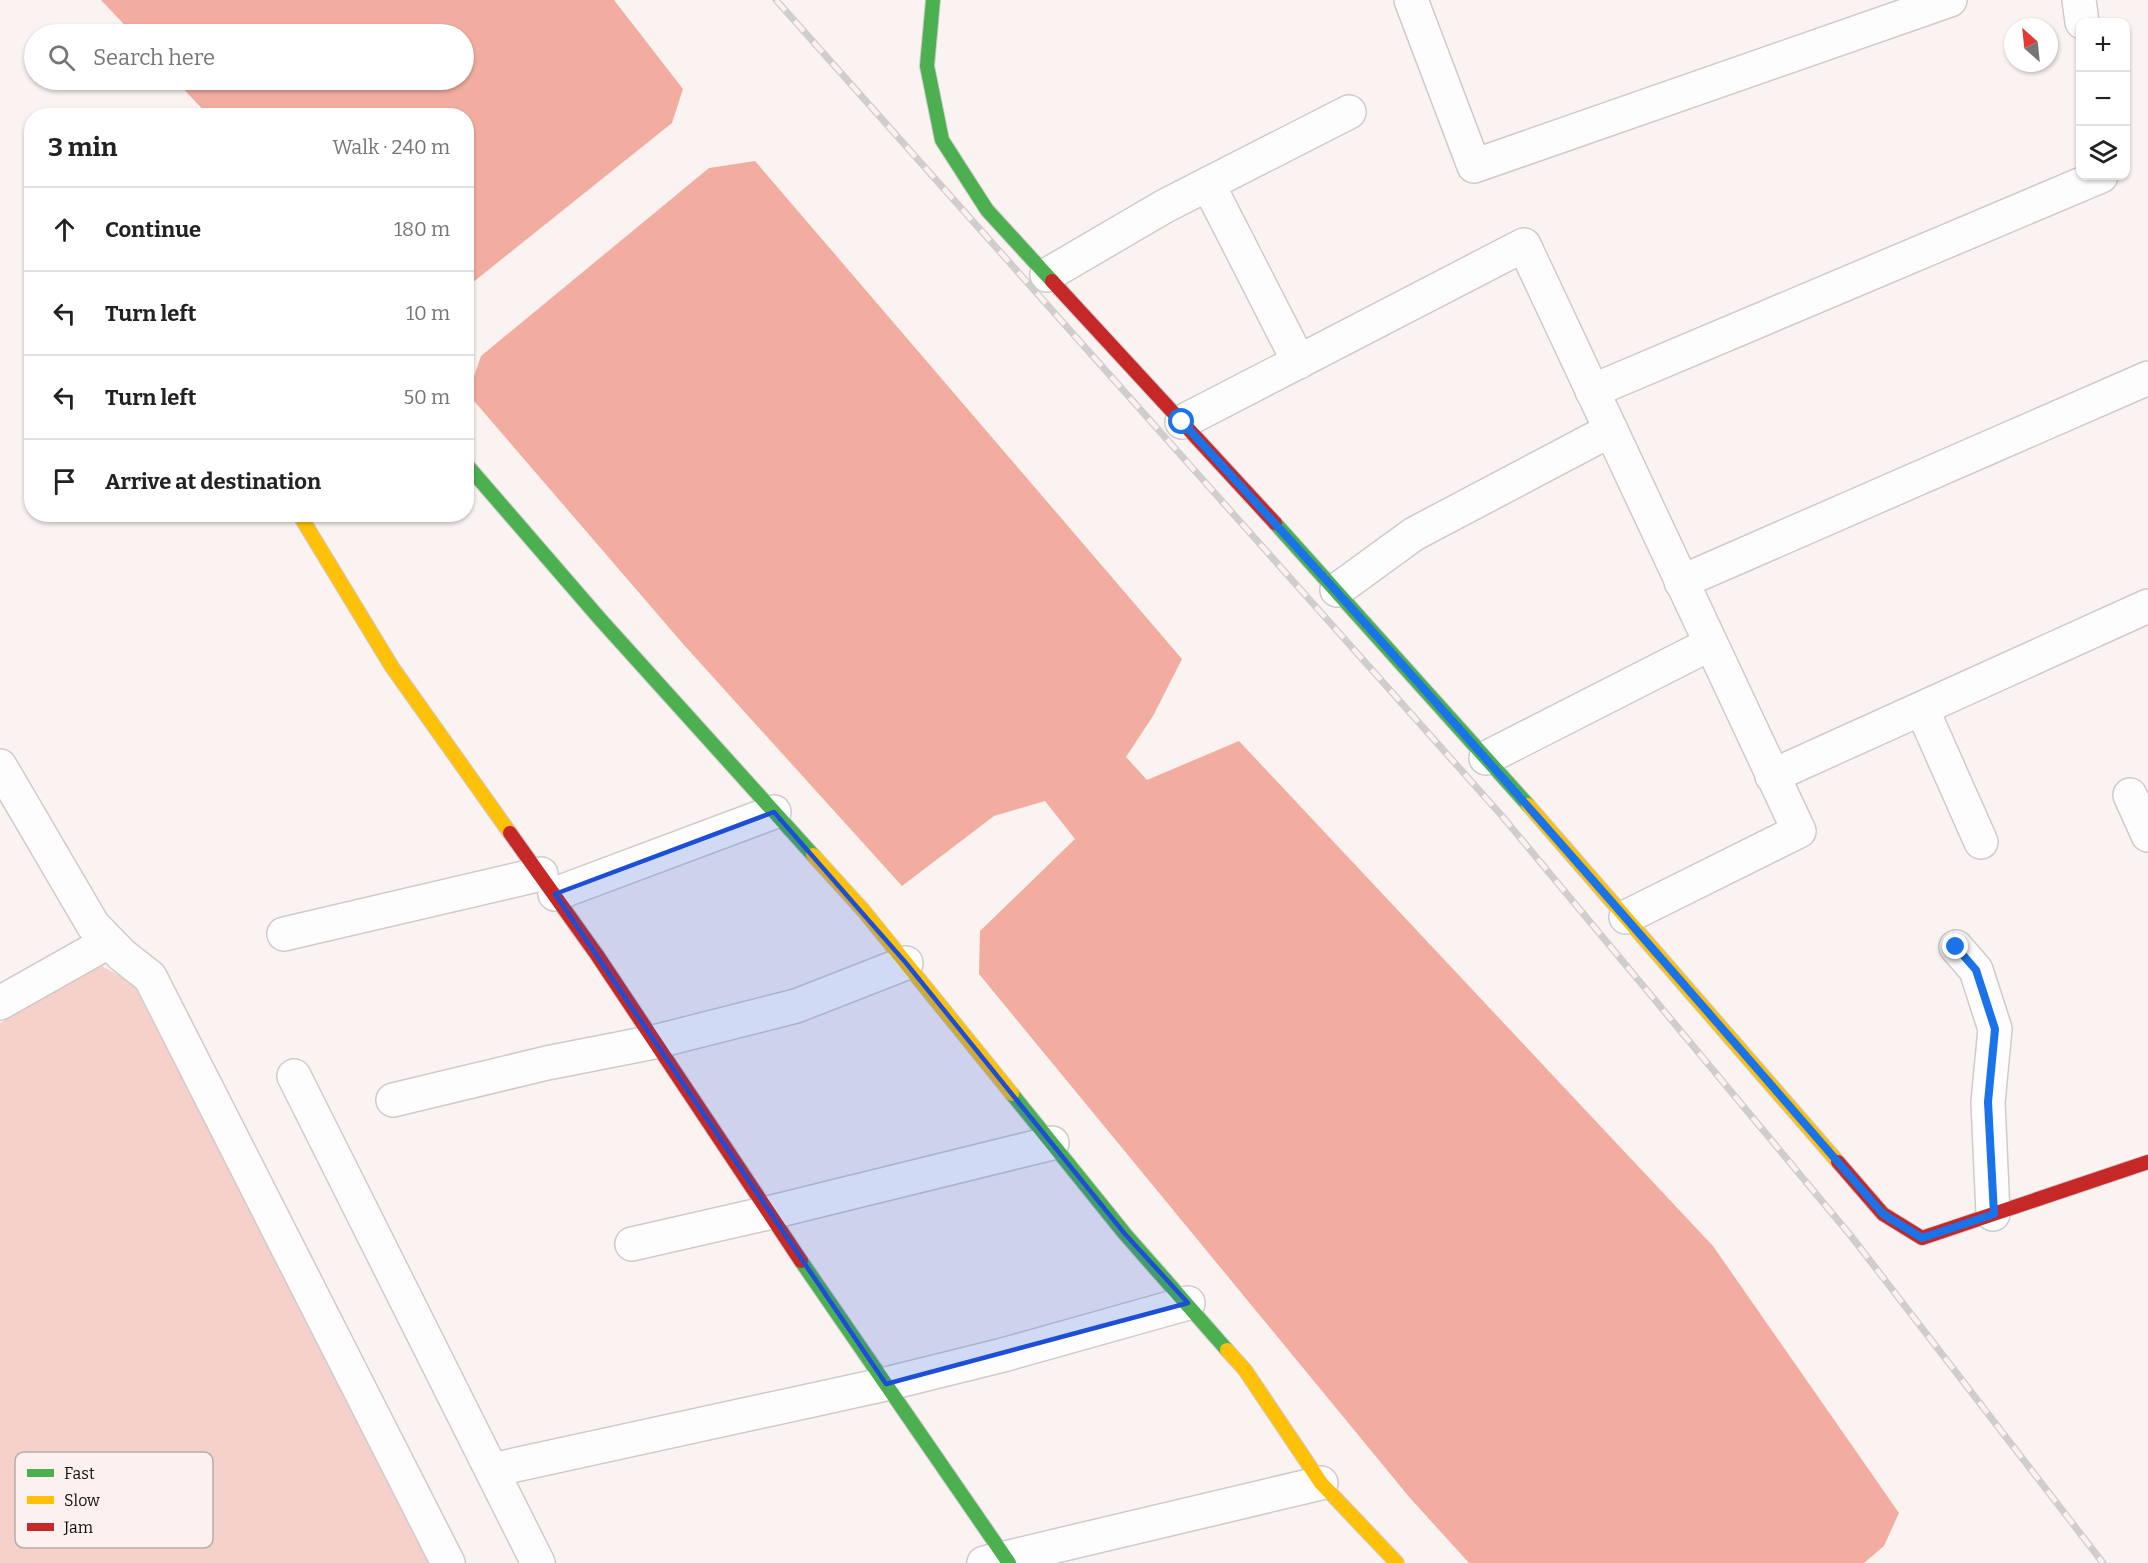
<!DOCTYPE html>
<html lang="en">
<head>
<meta charset="utf-8">
<style>
	:root { --surface:#fff; --page:#f2f2f2; --text:#222; --muted:#767676; --line:#e0e0e0 }
	body { margin:0; font-family:Bitter,serif; background:var(--page); color:var(--text) }
	.controls { position:absolute; right:18px; top:18px; display:grid; overflow:hidden; border-radius:12px; box-shadow:0 2px 4px #0004 }
	.controls button { width:54px; height:54px; display:grid; place-items:center; padding:0; border:0; border-bottom:2px solid var(--line); background:var(--surface); color:var(--text); font:30px sans-serif }
	.compass { position:absolute; left:2004px; top:18px; width:54px; height:54px; border-radius:50%; background:var(--surface); box-shadow:0 2px 4px #0004; rotate:333deg }
	.stop { position:absolute; width:18px; height:18px; margin:-14px; border:4px solid #1a73e8; border-radius:50%; background:#fff }
	.stop.end { background:#1a73e8; border-color:#fff; box-shadow:0 2px 6px #0008 }
	.list { margin:0; padding:0; list-style:none }
	h2 { display:flex; justify-content:space-between; align-items:center; height:78px; margin:0; padding:0 24px; font-size:26px }
	h2 small { font-size:20px; font-weight:400; color:var(--muted) }
	.list li { display:grid; grid-template-columns:39px 1fr auto; gap:18px; align-items:center; box-sizing:border-box; height:84px; padding:0 24px; border-top:2px solid var(--line) }
	.list b { display:block; font-size:22px; white-space:nowrap }
	.list em { font-size:20px; font-style:normal; color:var(--muted) }
	.icon { flex:none; width:33px; height:33px; fill:none; stroke:currentColor; stroke-width:2; stroke-linecap:round; stroke-linejoin:round }
	.map { position:relative; flex:none; width:2148px; height:1563px; overflow:hidden }
	.search { position:absolute; background:var(--surface); box-shadow:0 2px 4px #0004; left:24px; top:24px; width:450px; height:66px; display:flex; align-items:center; gap:15px; box-sizing:border-box; padding:0 21px; border-radius:33px; color:var(--muted); font-size:22px }
	.panel { position:absolute; background:var(--surface); box-shadow:0 2px 4px #0004; left:24px; top:108px; width:450px; height:414px; border-radius:24px }
	.map>svg:first-child { display:block }
	.green { fill:#f6d1ca }
	.water { fill:#f2ada0 }
	.lines { fill:none; stroke-linecap:round; stroke-linejoin:round }
	.street-casing { stroke:#d0cbca; stroke-width:36 }
	.fast-casing { stroke:#d0cbca; stroke-width:16 }
	.slow-casing { stroke:#d0cbca; stroke-width:16 }
	.jam-casing { stroke:#d0cbca; stroke-width:16 }
	.street { stroke:#fefdfd; stroke-width:33 }
	.fast { stroke:#4caf50; stroke-width:14 }
	.slow { stroke:#ffc107; stroke-width:14 }
	.jam { stroke:#c62828; stroke-width:14 }
	.rail-casing { stroke:#d0cecd; stroke-width:7 }
	.rail { stroke:#fdf1ef; stroke-width:4.5; stroke-dasharray:14; stroke-linecap:butt }
	.route { stroke:#1a73e8; stroke-width:8 }
	.marked { fill:#1d4ed8; fill-opacity:0.2; stroke:#1d4ed8; stroke-width:4.5; stroke-linejoin:round }
	.key { fill:#fdf1ef; stroke:#b6adab; stroke-width:1.5 }
	.key-label { font-size:16px; fill:#110d0c }
</style>
</head>
<body>
<div class="map">
<svg width="2148" height="1563" viewBox="0 0 2148 1563">
	<rect width="100%" height="100%" fill="#faf3f2"/>
	<path class="green" d="M100,965L133,983L432,1563H0V1023Z"/>
	<g class="water">
		<path d="M101,0H614L683,89L672,123L467,287L466,116L208,115L175,80H464V34H133Z"/>
		<path d="M755,161L1182,659L1153,716L1126,757L1147,780L1239,741L1713,1246L1899,1513L1884,1546L1864,1563H1469L1410,1498L979,974L980,931L1075,839L1045,801L994,816L902,886L684,645L468,394L481,356L709,168Z"/>
	</g>
	<g class="lines">
		<defs>
			<g id="street">
				<path d="M1411,0L1474,166L1950,0"/>
				<path d="M2079,0L2082,22"/>
				<path d="M1208,184L1299,362"/>
				<path d="M1047,275L1165,206L1349,112"/>
				<path d="M1592,391L2101,176"/>
				<path d="M1182,422L1524,245L1799,831L1626,917"/>
				<path d="M1681,582L2148,378"/>
				<path d="M1337,590L1414,534L1611,430"/>
				<path d="M1922,709L1981,842"/>
				<path d="M1486,758L1710,644"/>
				<path d="M0,766L93,925L122,955L150,977L448,1563"/>
				<path d="M1772,776L2148,606"/>
				<path d="M2130,795L2148,835"/>
				<path d="M555,894L774,812"/>
				<path d="M284,934L541,874"/>
				<path d="M1956,947L1976,970L1995,1029L1988,1102L1993,1214"/>
				<path d="M0,1003L108,942"/>
				<path d="M294,1076L538,1563"/>
				<path d="M393,1100L547,1063L654,1042L796,1006L906,963"/>
				<path d="M632,1244L768,1213L1052,1143"/>
				<path d="M492,1470L886,1384L1003,1355L1188,1303"/>
				<path d="M984,1563L1321,1483"/>
			</g>
			<g id="fast">
				<path d="M933,0L927,66L942,140L987,210L1052,281"/>
				<path d="M466,464L600,619L813,855"/>
				<path d="M1275,523L1528,805"/>
				<path d="M1012,1094L1125,1234L1227,1350"/>
				<path d="M801,1261L1009,1563"/>
			</g>
			<g id="slow">
				<path d="M299,514L392,667L510,833"/>
				<path d="M1528,805L1838,1162"/>
				<path d="M813,855L863,910L1012,1094"/>
				<path d="M1227,1350L1245,1370L1321,1483L1397,1563"/>
			</g>
			<g id="jam">
				<path d="M1052,281L1275,523"/>
				<path d="M510,833L597,955L801,1261"/>
				<path d="M1838,1162L1883,1214L1922,1238L2148,1162"/>
			</g>
		</defs>
		<use href="#street" class="street-casing"/>
		<use href="#fast" class="fast-casing"/>
		<use href="#slow" class="slow-casing"/>
		<use href="#jam" class="jam-casing"/>
		<use href="#street" class="street"/>
		<use href="#fast" class="fast"/>
		<use href="#slow" class="slow"/>
		<use href="#jam" class="jam"/>
		<defs>
			<path id="rail" d="M776,0L1502,816L1851,1236L2103,1563"/>
		</defs>
		<use href="#rail" class="rail-casing"/>
		<use href="#rail" class="rail"/>
	</g>
	<g class="lines">
		<path class="route" d="M1182,422C1421,681 1652,947 1883,1214L1922,1238L1994,1214L1988,1102L1995,1029L1976,970L1956,947"/>
	</g>
	<path class="marked" d="M774,812L906,963L1125,1234L1188,1303L886,1384L555,894Z"/>
	<rect x="15" y="1452" width="198" height="96" rx="9" class="key"/>
	<rect x="27" y="1469" width="27" height="8" fill="#4caf50"/>
	<rect x="27" y="1496" width="27" height="8" fill="#ffc107"/>
	<rect x="27" y="1523" width="27" height="8" fill="#c62828"/>
	<g class="key-label">
		<text x="64" y="1479">Fast</text>
		<text x="64" y="1506">Slow</text>
		<text x="64" y="1533">Jam</text>
	</g>
</svg>
<div class="controls">
<button>+</button>
<button>−</button>
<button><svg class="icon" aria-label="layers" viewBox="0 0 24 24"><path d="M12 4l9 5-9 5-9-5zM3 14l9 5 9-5"/></svg></button>
</div>
<svg class="compass" viewBox="-18 -18 36 36"><path d="M0-13l5 13h-10z" fill="#e53935"/><path d="M0 13l5-13h-10z" fill="#767676"/></svg>
<div class="stop" style="left:1182px;top:422px"></div>
<div class="stop end" style="left:1956px;top:947px"></div>
<div class="search"><svg class="icon" aria-label="search" viewBox="0 0 24 24"><circle cx="10" cy="10" r="6"/><path d="M15 15l6 6"/></svg>Search here</div>
<section class="panel">
<h2>3 min<small>Walk · 240 m</small></h2>
<ul class="list">
<li><svg class="icon" aria-label="ahead" viewBox="0 0 24 24"><path d="M12 20V5M6 11l6-6 6 6"/></svg><div><b>Continue</b></div><em>180 m</em></li>
<li><svg class="icon" aria-label="left" viewBox="0 0 24 24"><path d="M17 20v-9H6M10 6l-5 5 5 5"/></svg><div><b>Turn left</b></div><em>10 m</em></li>
<li><svg class="icon" aria-label="left" viewBox="0 0 24 24"><path d="M17 20v-9H6M10 6l-5 5 5 5"/></svg><div><b>Turn left</b></div><em>50 m</em></li>
<li><svg class="icon" aria-label="arrive" viewBox="0 0 24 24"><path d="M6 21V4h12l-3 4 3 4H6"/></svg><div><b>Arrive at destination</b></div></li>
</ul>
</section>
</div>
</body>
</html>
